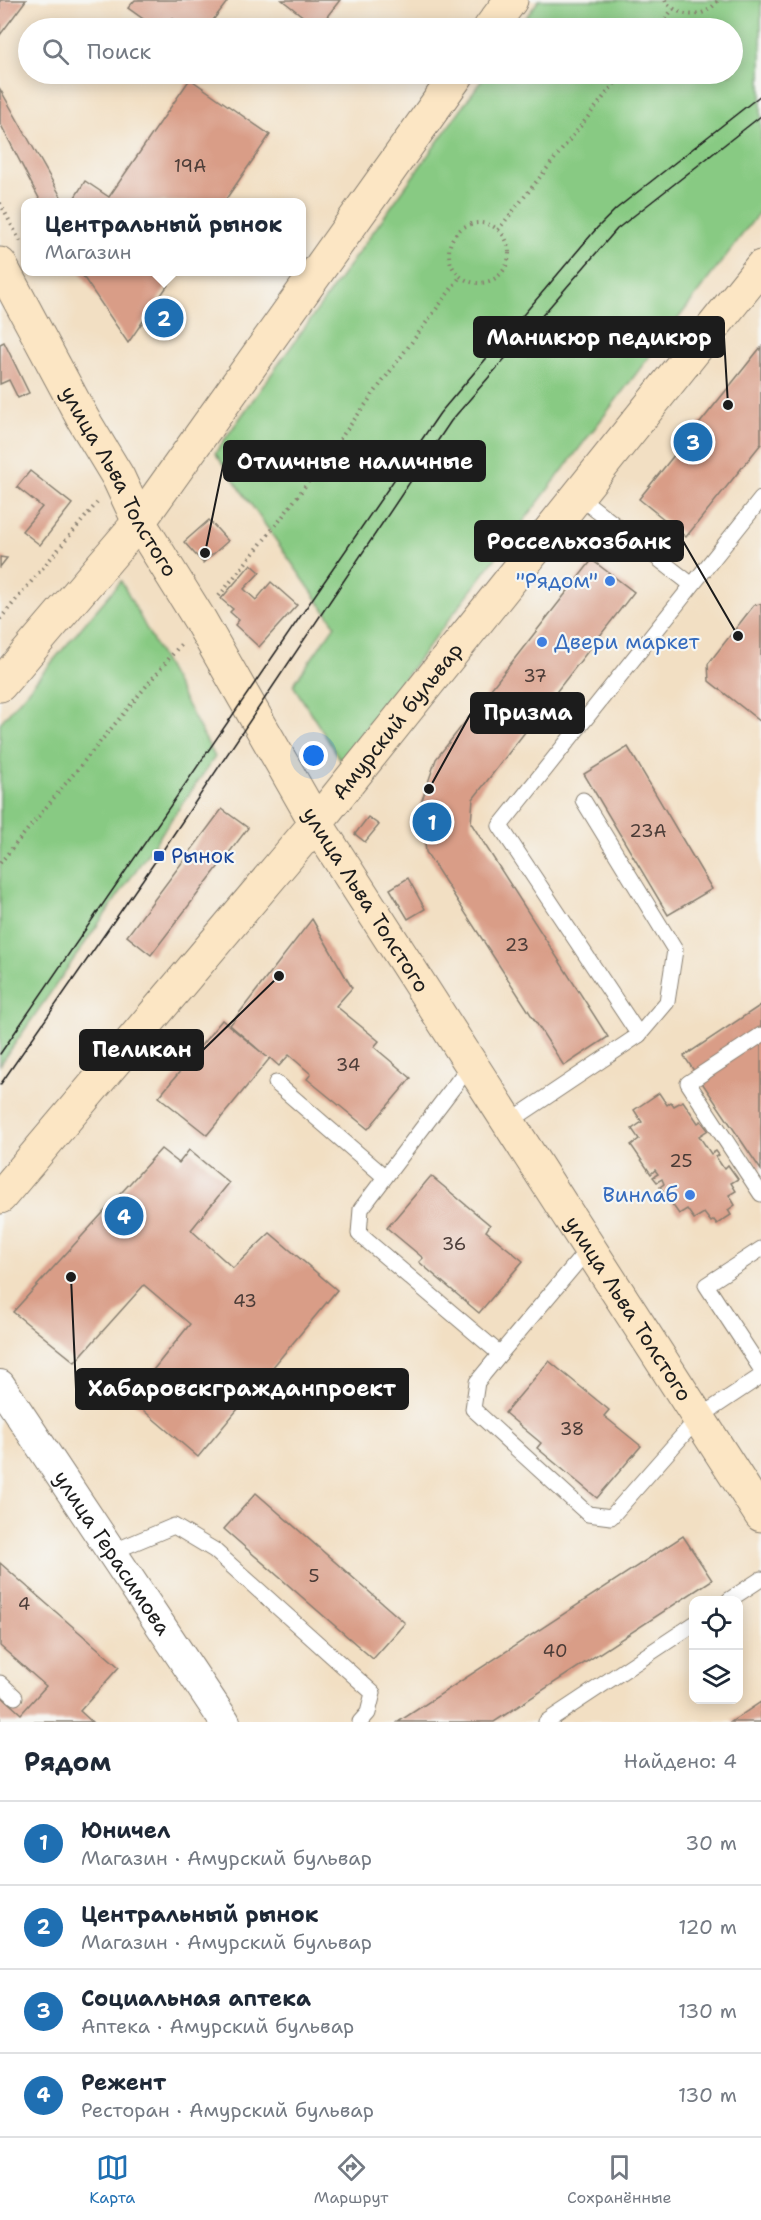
<!DOCTYPE html>
<html lang="ru">
<head>
<meta charset="utf-8">
<style>
	:root { --surface:#fff; --page:#f2f2f3; --text:#1f2937; --muted:#747a83; --line:#e0e1e3; --accent:#1f6fb2 }
	body { margin:0; font-family:"Shantell Sans",sans-serif; background:var(--page); color:var(--text) }
	.controls { position:absolute; right:18px; bottom:18px; display:grid; overflow:hidden; border-radius:12px; box-shadow:0 3px 15px #0003 }
	.controls button { width:54px; height:54px; display:grid; place-items:center; padding:0; border:0; border-bottom:2px solid var(--line); background:var(--surface); color:var(--text); font:30px sans-serif }
	.you { position:absolute; left:314px; top:756px; width:21px; height:21px; margin:-15px; border:4px solid #fff; border-radius:50%; background:#1a73e8; box-shadow:0 0 0 9px #1a73e833 }
	.badge { display:grid; place-items:center; width:39px; height:39px; border-radius:50%; background:var(--accent); color:#fff; font-size:20px; font-weight:700 }
	.pin { position:absolute; translate:-50% -50%; border:3px solid #fff; box-shadow:0 2px 6px #0006 }
	.popup { position:absolute; left:21px; top:198px; width:285px; height:78px; box-sizing:border-box; display:grid; place-content:center; border-radius:12px; background:var(--surface); filter:drop-shadow(0 2px 4px #0005); font-size:20px; white-space:nowrap; color:var(--muted) }
	.popup b { font-size:22px; color:var(--text) }
	.popup::after { content:''; position:absolute; left:50%; top:100%; margin-left:-12px; border:12px solid transparent; border-top-color:var(--surface) }
	.list { margin:0; padding:0; list-style:none }
	h2 { display:flex; justify-content:space-between; align-items:center; height:78px; margin:0; padding:0 24px; font-size:26px }
	h2 small { font-size:20px; font-weight:400; color:var(--muted) }
	.list li { display:grid; grid-template-columns:39px 1fr auto; gap:18px; align-items:center; box-sizing:border-box; height:84px; padding:0 24px; border-top:2px solid var(--line) }
	.list b { display:block; font-size:22px; white-space:nowrap }
	.list p { margin:0; font-size:20px; white-space:nowrap; color:var(--muted) }
	.list em { font-size:20px; font-style:normal; color:var(--muted) }
	.icon { flex:none; width:33px; height:33px; fill:none; stroke:currentColor; stroke-width:2; stroke-linecap:round; stroke-linejoin:round }
	.map { position:relative; flex:none; width:761px; height:1722px; overflow:hidden }
	.search { position:absolute; background:var(--surface); box-shadow:0 3px 15px #0003; left:18px; right:18px; top:18px; height:66px; display:flex; align-items:center; gap:15px; box-sizing:border-box; padding:0 21px; border-radius:33px; color:var(--muted); font-size:22px }
	.sheet { height:414px; background:var(--surface) }
	nav { display:flex; justify-content:space-around; align-items:center; box-sizing:border-box; height:84px; border-top:2px solid var(--line); background:var(--surface); font-size:16px; color:var(--muted) }
	nav a { display:grid; justify-items:center; gap:3px }
	nav .on { color:var(--accent) }
	.map>svg:first-child { display:block }
	.green { fill:#88ca83; stroke:#527350; stroke-width:1.5 }
	.building { fill:#d99d87 }
	.lines { fill:none; stroke-linecap:round; stroke-linejoin:round }
	.lane-casing { stroke:#877e70; stroke-width:17 }
	.street-casing { stroke:#877e70; stroke-width:32 }
	.secondary-casing { stroke:#877e70; stroke-width:35 }
	.path { stroke:#877e70; stroke-width:4; stroke-dasharray:1.5 4.5; stroke-linecap:butt }
	.lane { stroke:#fff; stroke-width:15 }
	.street { stroke:#fff; stroke-width:30 }
	.secondary { stroke:#fce6c4; stroke-width:33 }
	.tram { stroke:#1c1c1c; stroke-width:1.5 }
	.shop-dot { fill:#3f7fe0; stroke:#f6f6f2; stroke-width:2 }
	.transit-dot { fill:#1a4fb4; stroke:#f6f6f2; stroke-width:2 }
	.labels { text-anchor:middle; stroke-width:4.5; stroke-linejoin:round; paint-order:stroke }
	.number-label { font-size:18px; fill:#4b3c37 }
	.street-label { font-size:21px; fill:#1c1c1c; stroke:#f6f6f2 }
	.shop-label { font-size:21px; fill:#366cbe; stroke:#f6f6f2; text-anchor:end }
	.transit-label { font-size:21px; fill:#164399; stroke:#f6f6f2; text-anchor:start }
	.leader { fill:none; stroke:#1c1c1c; stroke-width:2 }
	.callout-dot { fill:#1c1c1c; stroke:#f6f6f2; stroke-width:2 }
	.callout { fill:#1c1c1c; stroke:#1c1c1c; stroke-width:2 }
	.callout-label { font-size:22px; text-anchor:middle; font-weight:bold; fill:#fff }
</style>
</head>
<body>
<div class="map">
<svg width="761" height="1722" viewBox="0 0 761 1722">
	<rect width="100%" height="100%" fill="#f6f6f2"/>
	<filter id="ink" filterUnits="userSpaceOnUse"><feTurbulence type="fractalNoise" baseFrequency=".0167" numOctaves="2"/><feDisplacementMap in="SourceGraphic" scale="12" xChannelSelector="R" yChannelSelector="G"/><feConvolveMatrix kernelMatrix="1 2 1 2 8 2 1 2 1" color-interpolation-filters="sRGB"/></filter>
	<filter id="wash" filterUnits="userSpaceOnUse"><feTurbulence type="fractalNoise" baseFrequency=".008" numOctaves="4" result="noise"/><feDisplacementMap in="SourceGraphic" scale="24" xChannelSelector="R" yChannelSelector="G"/><feGaussianBlur stdDeviation="1.35" result="paint"/><feColorMatrix in="noise" values="0 0 0 0 0 0 0 0 0 0 0 0 0 0 0 0 0 1.4 0 .05"/><feComposite in="paint" operator="in"/></filter>
	<g filter="url(#wash)">
		<rect width="100%" height="100%" fill="#f2dfc3"/>
		<g class="green">
			<path d="M539,0H761V210L341,761L293,685L335,625L215,453L486,74H732V28H518Z"/>
			<path d="M121,581L215,757L0,1065V723Z"/>
		</g>
		<g id="blocks">
			<g class="building">
				<path d="M0,0H26L0,35Z"/>
				<path d="M135,0H224L227,2L207,28H186L172,18L165,28H156L128,8Z"/>
				<path d="M282,0H340L318,28Z"/>
				<path d="M190,79L270,135L224,202H72L85,181L109,197Z"/>
				<path d="M0,89L64,202H41L0,123Z"/>
				<path d="M80,272H177L128,343Z"/>
				<path d="M4,342L29,393L18,398L9,380L0,384V344Z"/>
				<path d="M761,347V444L686,537L639,499Z"/>
				<path d="M30,471L72,504L40,545L22,531L42,507L17,487Z"/>
				<path d="M209,520L228,541L203,563L184,542Z"/>
				<path d="M0,557L7,558L0,567Z"/>
				<path d="M592,560L634,592L473,799L471,823L608,1037L564,1066L426,852L421,803L436,759Z"/>
				<path d="M251,564L260,572L244,589L256,600L271,582L297,605L259,647L235,625L239,620L230,612L233,609L221,599Z"/>
				<path d="M761,604V722L709,681L708,664L754,605Z"/>
				<path d="M628,747L712,889L668,915L584,774Z"/>
				<path d="M222,809L248,828L151,955L127,936Z"/>
				<path d="M368,817L379,825L365,842L355,834Z"/>
				<path d="M408,878L425,909L408,919L390,889Z"/>
				<path d="M312,919L352,988L336,1006L379,1041L374,1047L411,1078L368,1129L307,1079L311,1074L289,1055L279,1066L270,1058L207,1135L159,1097L222,1020L267,1057L230,1025Z"/>
				<path d="M761,1005V1170L684,1056Z"/>
				<path d="M659,1093L667,1105L671,1102L674,1106L683,1101L698,1123L701,1121L708,1130L699,1136L711,1154L716,1151L719,1155L716,1157L724,1169L728,1165L738,1179L731,1183L736,1191L729,1195L735,1205L728,1210L731,1215L717,1224L714,1220L711,1222L704,1213L694,1219L687,1209L679,1214L660,1187L664,1184L662,1179L657,1182L653,1177L658,1174L655,1170L651,1174L631,1145L639,1139L632,1129L642,1122L634,1110Z"/>
				<path d="M161,1149L179,1163L189,1150L229,1183L191,1230L233,1268L270,1233L337,1290L198,1457L130,1399L190,1324L144,1285L75,1362L13,1312Z"/>
				<path d="M431,1176L490,1225L486,1231L523,1261L479,1313L419,1262L423,1258L387,1228Z"/>
				<path d="M549,1361L609,1410L604,1416L641,1446L597,1498L537,1448L541,1443L505,1413Z"/>
				<path d="M256,1493L405,1623L373,1659L224,1529Z"/>
				<path d="M683,1536L712,1580L494,1722H398Z"/>
				<path d="M0,1563L119,1667L80,1711L92,1722H0V1695L21,1714L46,1686L0,1646Z"/>
				<path d="M761,1702V1722H731Z"/>
			</g>
		</g>
	</g>
	<g filter="url(#ink)">
		<use href="#blocks" fill-opacity="0" stroke="#877e70" stroke-width="1.5"/>
		<g class="lines">
			<defs>
				<g id="lane">
					<path d="M578,496L692,585"/>
					<path d="M583,800L675,950L667,1002L639,1035"/>
					<path d="M761,1035L688,1083L761,1194"/>
					<path d="M471,1064L361,1209L359,1234L500,1354L477,1382L473,1409L588,1514L611,1517L698,1418L761,1376"/>
					<path d="M276,1083L385,1177"/>
					<path d="M509,1122L639,1035L500,826L761,499"/>
					<path d="M761,1249L706,1285L761,1369"/>
					<path d="M500,1354L589,1248"/>
					<path d="M112,1552L174,1526L214,1550L373,1693L368,1713L360,1722"/>
					<path d="M729,1600L761,1579"/>
					<path d="M0,1683L15,1697"/>
					<path d="M546,1722L694,1624"/>
				</g>
				<g id="street">
					<path id="s1" d="M0,1385L225,1722"/>
				</g>
				<g id="secondary">
					<path d="M490,28L511,0"/>
					<path id="s2" d="M0,264L83,419L118,477L139,522L200,620L316,823L761,1515"/>
					<path d="M0,685L139,522L458,74"/>
					<path id="s3" d="M0,1197L316,823L761,267"/>
				</g>
			</defs>
			<use href="#lane" class="lane-casing"/>
			<use href="#street" class="street-casing"/>
			<use href="#secondary" class="secondary-casing"/>
			<g class="path">
				<path d="M665,0C679,19 705,20 718,0"/>
				<path d="M658,28L673,9"/>
				<path d="M0,203L20,241"/>
				<circle cx="479" cy="253" r="30"/>
				<path d="M498,230L622,74"/>
				<path d="M219,596L280,520L460,277"/>
				<path d="M0,619L97,503"/>
				<path d="M0,863L181,644"/>
			</g>
			<use href="#lane" class="lane"/>
			<use href="#street" class="street"/>
			<use href="#secondary" class="secondary"/>
			<g class="tram">
				<path d="M0,1054L440,413L597,228L616,209L761,95"/>
				<path d="M0,1085L159,856L451,421L617,229L761,116"/>
			</g>
		</g>
	</g>
	<g class="shop-dot">
		<circle cx="610" cy="581" r="6"/>
		<circle cx="542" cy="642" r="6"/>
		<circle cx="690" cy="1195" r="6"/>
	</g>
	<rect class="transit-dot" x="153" y="850" width="12" height="12" rx="3"/>
	<g class="labels">
		<g class="number-label">
			<text x="190" y="172">19А</text>
			<text x="535" y="682">37</text>
			<text x="648" y="837">23А</text>
			<text x="517" y="951">23</text>
			<text x="348" y="1071">34</text>
			<text x="681" y="1167">25</text>
			<text x="454" y="1250">36</text>
			<text x="245" y="1307">43</text>
			<text x="572" y="1435">38</text>
			<text x="314" y="1582">5</text>
			<text x="24" y="1610">4</text>
			<text x="555" y="1657">40</text>
		</g>
		<g class="street-label">
			<text dy="7" stroke="none"><textPath href="#s2" startOffset="248">улица Льва Толстого</textPath></text>
			<text dy="7" stroke="none"><textPath href="#s3" startOffset="620">Амурский бульвар</textPath></text>
			<text dy="7" stroke="none"><textPath href="#s2" startOffset="734">улица Льва Толстого</textPath></text>
			<text dy="7" stroke="none"><textPath href="#s2" startOffset="1220">улица Льва Толстого</textPath></text>
			<text dy="7" stroke="none"><textPath href="#s1" startOffset="202">улица Герасимова</textPath></text>
		</g>
		<g class="shop-label">
			<text x="598" y="588">"Рядом"</text>
			<text x="554" y="649" text-anchor="start">Двери маркет</text>
			<text x="678" y="1202">Винлаб</text>
		</g>
		<g class="transit-label">
			<text x="171" y="863">Рынок</text>
		</g>
	</g>
	<path class="leader" d="M728 405L724 337M205 553L224 461M738 636L683 541M429 789L471 713M279 976L203 1050M71 1277L76 1389"/>
	<g class="callout-dot">
		<circle cx="728" cy="405" r="6"/>
		<circle cx="205" cy="553" r="6"/>
		<circle cx="738" cy="636" r="6"/>
		<circle cx="429" cy="789" r="6"/>
		<circle cx="279" cy="976" r="6"/>
		<circle cx="71" cy="1277" r="6"/>
	</g>
	<g class="callout">
		<rect x="474" y="317" width="250" height="40" rx="6"/>
		<rect x="224" y="441" width="261" height="40" rx="6"/>
		<rect x="475" y="521" width="208" height="40" rx="6"/>
		<rect x="471" y="693" width="113" height="40" rx="6"/>
		<rect x="80" y="1030" width="123" height="40" rx="6"/>
		<rect x="76" y="1369" width="332" height="40" rx="6"/>
	</g>
	<g class="callout-label">
		<text x="599" y="345">Маникюр педикюр</text>
		<text x="355" y="469">Отличные наличные</text>
		<text x="579" y="549">Россельхозбанк</text>
		<text x="528" y="720">Призма</text>
		<text x="142" y="1057">Пеликан</text>
		<text x="242" y="1396">Хабаровскгражданпроект</text>
	</g>
</svg>
<div class="controls">
<button><svg class="icon" aria-label="locate" viewBox="0 0 24 24"><circle cx="12" cy="12" r="6"/><path d="M12 2v4M12 18v4M2 12h4M18 12h4"/></svg></button>
<button><svg class="icon" aria-label="layers" viewBox="0 0 24 24"><path d="M12 4l9 5-9 5-9-5zM3 14l9 5 9-5"/></svg></button>
</div>
<div class="you"></div>
<div class="pin badge" style="left:432px;top:822px">1</div>
<div class="pin badge" style="left:164px;top:318px">2</div>
<div class="popup"><b>Центральный рынок</b>Магазин</div>
<div class="pin badge" style="left:693px;top:442px">3</div>
<div class="pin badge" style="left:124px;top:1216px">4</div>
<div class="search"><svg class="icon" aria-label="search" viewBox="0 0 24 24"><circle cx="10" cy="10" r="6"/><path d="M15 15l6 6"/></svg>Поиск</div>
</div>
<section class="sheet">
<h2>Рядом<small>Найдено: 4</small></h2>
<ul class="list">
<li><span class="badge">1</span><div><b>Юничел</b><p>Магазин · Амурский бульвар</p></div><em>30 m</em></li>
<li><span class="badge">2</span><div><b>Центральный рынок</b><p>Магазин · Амурский бульвар</p></div><em>120 m</em></li>
<li><span class="badge">3</span><div><b>Социальная аптека</b><p>Аптека · Амурский бульвар</p></div><em>130 m</em></li>
<li><span class="badge">4</span><div><b>Режент</b><p>Ресторан · Амурский бульвар</p></div><em>130 m</em></li>
</ul>
</section>
<nav>
<a class="on"><svg class="icon" aria-label="map" viewBox="0 0 24 24"><path d="M3 6l6-2 6 2 6-2v14l-6 2-6-2-6 2zM9 4v14M15 6v14"/></svg>Карта</a>
<a><svg class="icon" aria-label="directions" viewBox="0 0 24 24"><path d="M12 3l9 9-9 9-9-9zM9 14v-3h6M13 9l2 2-2 2"/></svg>Маршрут</a>
<a><svg class="icon" aria-label="saved" viewBox="0 0 24 24"><path d="M7 4h10v16l-5-4-5 4z"/></svg>Сохранённые</a>
</nav>
</body>
</html>
